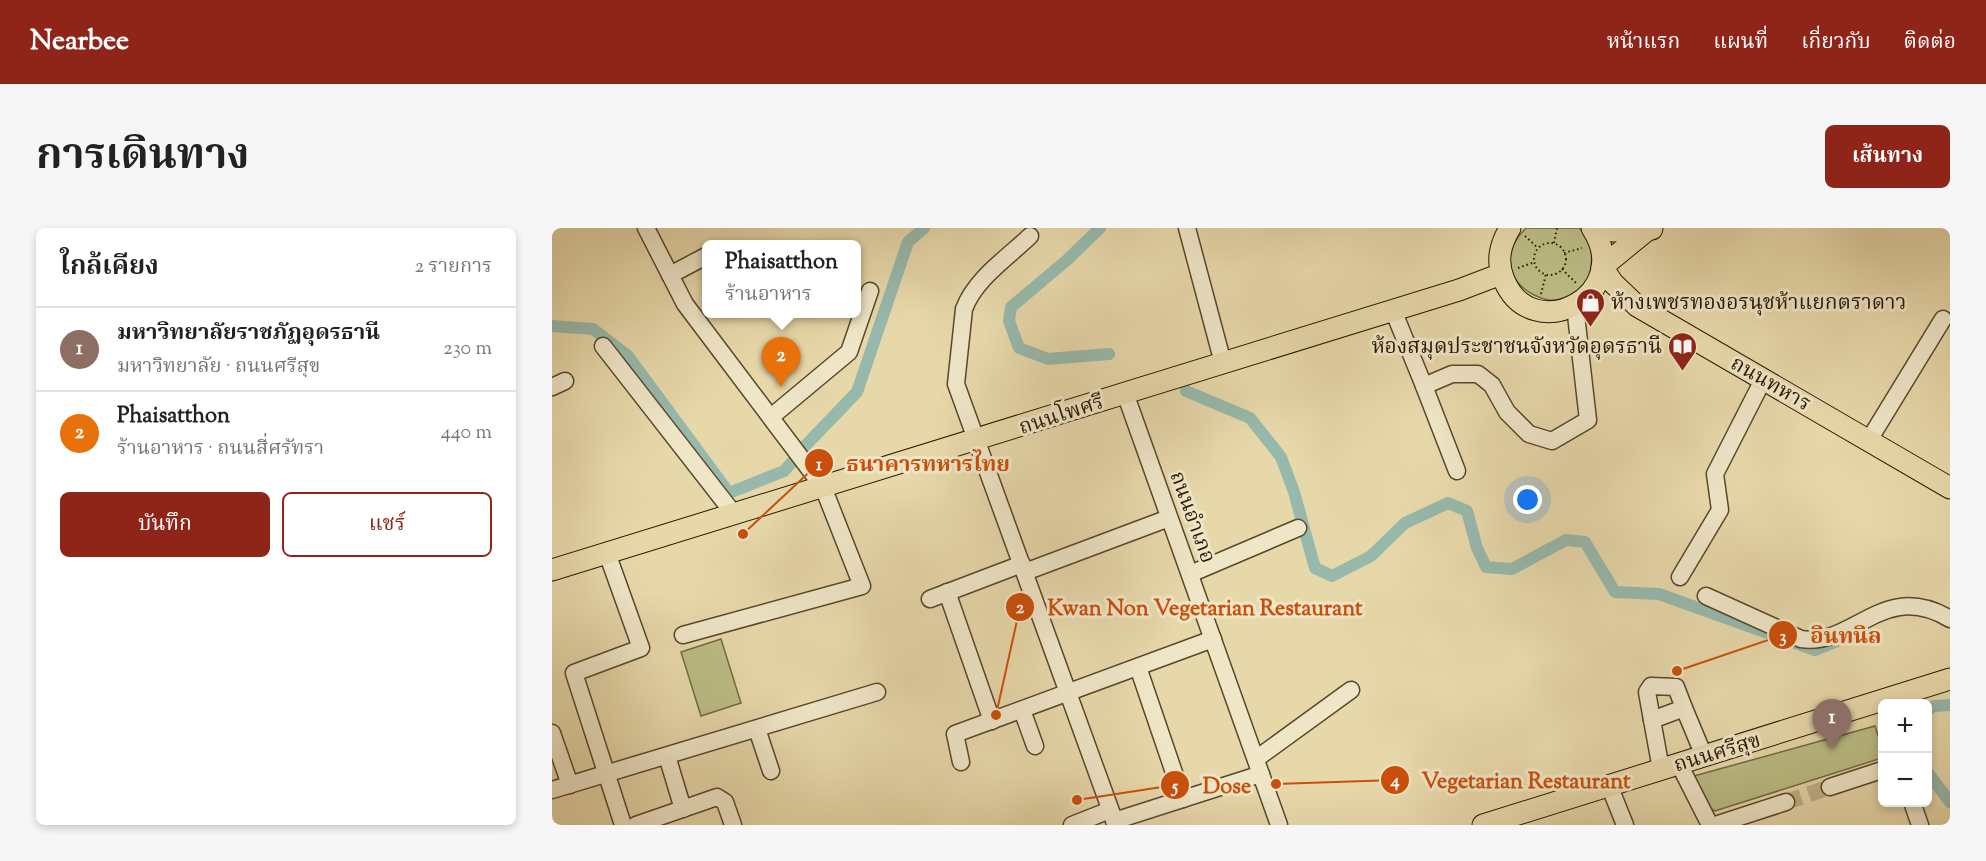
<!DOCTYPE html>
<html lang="th">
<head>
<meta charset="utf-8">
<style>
	:root { --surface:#fff; --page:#f6f6f6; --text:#222; --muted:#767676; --line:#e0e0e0; --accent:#8f2418 }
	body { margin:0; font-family:"Sorts Mill Goudy","Noto Serif Thai",serif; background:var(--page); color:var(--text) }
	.controls { position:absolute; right:18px; bottom:18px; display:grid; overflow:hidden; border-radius:9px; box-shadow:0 3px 9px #0003 }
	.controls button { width:54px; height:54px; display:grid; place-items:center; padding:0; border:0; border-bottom:2px solid var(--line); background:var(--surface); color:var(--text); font:30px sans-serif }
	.you { position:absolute; left:976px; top:272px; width:21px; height:21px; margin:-15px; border:4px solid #fff; border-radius:50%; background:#1a73e8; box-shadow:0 0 0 9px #1a73e833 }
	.badge { display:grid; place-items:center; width:39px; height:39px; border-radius:50%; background:var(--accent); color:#fff; font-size:20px; font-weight:700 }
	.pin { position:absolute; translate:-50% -50px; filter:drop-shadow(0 2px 3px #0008) }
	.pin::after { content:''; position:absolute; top:32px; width:21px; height:18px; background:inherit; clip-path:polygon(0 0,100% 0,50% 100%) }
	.popup { position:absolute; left:150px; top:12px; width:159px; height:78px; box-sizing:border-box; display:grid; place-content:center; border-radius:9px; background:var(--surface); filter:drop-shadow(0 2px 4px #0005); font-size:20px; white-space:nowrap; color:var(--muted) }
	.popup b { font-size:22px; color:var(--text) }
	.popup::after { content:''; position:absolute; left:50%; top:100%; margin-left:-12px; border:12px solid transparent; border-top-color:var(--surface) }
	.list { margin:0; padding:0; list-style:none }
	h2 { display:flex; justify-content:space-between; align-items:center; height:78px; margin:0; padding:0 24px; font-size:26px }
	h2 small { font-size:20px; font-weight:400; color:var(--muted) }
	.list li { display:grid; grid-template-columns:39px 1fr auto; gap:18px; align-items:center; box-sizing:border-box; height:84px; padding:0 24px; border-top:2px solid var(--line) }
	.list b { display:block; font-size:22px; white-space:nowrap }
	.list p { margin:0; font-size:20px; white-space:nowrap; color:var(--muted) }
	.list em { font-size:20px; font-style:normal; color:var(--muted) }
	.actions { display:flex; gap:12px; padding:18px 24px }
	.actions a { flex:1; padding:14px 0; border:2px solid var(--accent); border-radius:9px; text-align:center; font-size:21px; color:var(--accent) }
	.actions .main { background:var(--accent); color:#fff }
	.map { position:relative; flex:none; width:1398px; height:597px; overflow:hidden; border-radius:9px }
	header { display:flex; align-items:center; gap:36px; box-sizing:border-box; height:84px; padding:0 30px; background:var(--accent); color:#fff }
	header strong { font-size:28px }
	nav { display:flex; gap:33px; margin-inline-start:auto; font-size:21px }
	.intro { display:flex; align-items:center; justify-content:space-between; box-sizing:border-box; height:144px; padding:0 36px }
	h1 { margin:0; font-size:42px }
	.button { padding:15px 27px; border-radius:9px; background:var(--accent); color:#fff; font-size:21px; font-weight:700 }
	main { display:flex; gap:36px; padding:0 36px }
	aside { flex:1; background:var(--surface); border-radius:9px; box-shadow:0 3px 9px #0003 }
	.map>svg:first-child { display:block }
	.green { fill:#bbbd85; stroke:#726a43; stroke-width:1.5 }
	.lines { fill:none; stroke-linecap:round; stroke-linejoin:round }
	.canal { stroke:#97b9ac; stroke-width:12 }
	.minor-tunnel { stroke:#c1b188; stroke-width:16; stroke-dasharray:16 8; stroke-linecap:butt }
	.minor-casing { stroke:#58472b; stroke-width:19 }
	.major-casing { stroke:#291701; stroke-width:23 }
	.path { stroke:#291701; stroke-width:2; stroke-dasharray:1.5 3; stroke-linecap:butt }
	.minor { stroke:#efe6c8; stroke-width:16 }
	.major { stroke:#e7d8aa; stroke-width:21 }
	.labels { text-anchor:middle; stroke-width:6; stroke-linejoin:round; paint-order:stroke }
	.poi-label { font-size:21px; fill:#291701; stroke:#efe6c8; text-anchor:start }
	.street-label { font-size:21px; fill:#291701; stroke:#efe6c8 }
	.leader { fill:none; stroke:#cb4f0a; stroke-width:2 }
	.callout-dot { fill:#cb4f0a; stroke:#efe6c8; stroke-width:2 }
	.mark-label { font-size:18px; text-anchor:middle; font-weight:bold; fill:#fff }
	.callout-label { font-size:22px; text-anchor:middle; font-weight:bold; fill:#cb4f0a; stroke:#efe6c8; stroke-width:6; stroke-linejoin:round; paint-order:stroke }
</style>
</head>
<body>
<header>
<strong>Nearbee</strong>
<nav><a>หน้าแรก</a><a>แผนที่</a><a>เกี่ยวกับ</a><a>ติดต่อ</a></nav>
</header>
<div class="intro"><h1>การเดินทาง</h1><a class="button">เส้นทาง</a></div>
<main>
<aside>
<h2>ใกล้เคียง<small>2 รายการ</small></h2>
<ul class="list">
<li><span class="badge" style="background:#8d6e63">1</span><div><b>มหาวิทยาลัยราชภัฏอุดรธานี</b><p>มหาวิทยาลัย · ถนนศรีสุข</p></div><em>230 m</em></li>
<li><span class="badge" style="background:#e8710a">2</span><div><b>Phaisatthon</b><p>ร้านอาหาร · ถนนสี่ศรัทรา</p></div><em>440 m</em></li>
</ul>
<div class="actions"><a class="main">บันทึก</a><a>แชร์</a></div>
</aside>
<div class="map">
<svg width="1398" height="597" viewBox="0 0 1398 597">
	<rect width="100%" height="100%" fill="#e7d8aa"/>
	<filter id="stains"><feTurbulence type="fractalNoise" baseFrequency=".00333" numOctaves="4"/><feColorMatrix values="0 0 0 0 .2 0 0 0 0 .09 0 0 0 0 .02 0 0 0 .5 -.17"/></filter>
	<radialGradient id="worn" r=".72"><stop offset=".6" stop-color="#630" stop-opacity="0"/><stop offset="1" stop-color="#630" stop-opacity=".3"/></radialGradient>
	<g class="green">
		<path d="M974,0H1027C1039,11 1041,22 1039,38C1032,109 916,57 974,0Z"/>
		<path d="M169,411L189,475L149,488L129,424Z"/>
		<path d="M1323,498L1330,520V530L1163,583L1154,577L1142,548Z"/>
	</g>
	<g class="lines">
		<g class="canal">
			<path d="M548,0L515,32L459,79L457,93L467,120L496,131L557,126"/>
			<path d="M0,98L41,101L76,128L177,265L232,243L241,233"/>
			<path d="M634,163L698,190L729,229L742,264L763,340L780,348L819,328L853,295L896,275L915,283L925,320L934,339L960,341L1014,312L1033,314L1063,364L1107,366L1263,422L1293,410"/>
			<path d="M253,218L305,164L356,14L372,0"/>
			<path d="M1376,482L1382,478L1398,477"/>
			<path d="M1376,545L1398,574"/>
		</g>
		<path class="minor-tunnel" d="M1234,574L1278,559"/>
		<defs>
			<g id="minor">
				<path d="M94,0L133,76L271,259L310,358L131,407"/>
				<path d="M635,0L671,135"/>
				<path d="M478,8C455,30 423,51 412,81L404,156L564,597"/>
				<path d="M118,47L154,28"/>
				<path d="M841,82L872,158L900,146H926L940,157L955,184L977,206L1000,213L1036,192L1023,78"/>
				<path d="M51,118L182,286"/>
				<path d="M872,158L905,243"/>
				<path d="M0,159L13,153"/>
				<path d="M573,165L727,597"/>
				<path d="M219,189L297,124L318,63"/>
				<path d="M1317,212L1391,91"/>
				<path d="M55,325L89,420L22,445L71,597"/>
				<path d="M473,344L617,290"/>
				<path d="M638,346L746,300"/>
				<path d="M1128,349L1168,282L1163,246L1212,150"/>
				<path d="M395,364L440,493"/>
				<path d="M1154,368L1249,411C1303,419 1331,351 1398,391"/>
				<path d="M378,371L470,336"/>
				<path d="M586,439L631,571"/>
				<path d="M470,482L483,518"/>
				<path d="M1100,492L1095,464L1099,458L1124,459L1132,480"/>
				<path d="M205,501L219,543"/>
				<path d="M0,505L18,557"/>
				<path d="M115,528L131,581"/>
				<path d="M704,531L799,462"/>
				<path d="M409,534L403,506L661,411"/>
				<path d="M1127,536L1158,597"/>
				<path d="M1109,541L1100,492L1132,480L1152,528"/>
				<path d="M1057,557L1073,597"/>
				<path d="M1278,559L1330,542"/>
				<path d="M0,562L325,464"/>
				<path d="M1360,574L1368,597"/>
				<path d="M562,593L709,546"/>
				<path d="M84,597L165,569L173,574L181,597"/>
				<path d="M520,597L558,582"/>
				<path d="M1163,597L1234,574"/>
			</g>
			<g id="major">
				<path d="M958,0C948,17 944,33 952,52C980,120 1084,67 1040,0"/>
				<path d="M1044,0L1061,3L1100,1"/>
				<path d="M1094,3L1050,39L1061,55L1085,78L1398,260"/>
				<path d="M0,342L907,62L949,46"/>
				<path d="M931,597L1398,451"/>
			</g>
		</defs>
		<use href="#minor" class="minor-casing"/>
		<use href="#major" class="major-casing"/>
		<g class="path">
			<path d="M973,8L986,20"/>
			<path d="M1002,15L1005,0"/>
			<circle cx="998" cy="31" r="16"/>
			<path d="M1012,25L1030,20"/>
			<path d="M966,40L983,34"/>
			<path d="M1010,41L1025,56"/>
			<path d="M989,66L994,46"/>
		</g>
		<use href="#minor" class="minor"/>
		<use href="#major" class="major"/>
	</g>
	<defs>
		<symbol id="shop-pin" viewBox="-11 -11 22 30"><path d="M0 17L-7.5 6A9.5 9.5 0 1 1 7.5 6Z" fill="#8f2418" stroke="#efe6c8"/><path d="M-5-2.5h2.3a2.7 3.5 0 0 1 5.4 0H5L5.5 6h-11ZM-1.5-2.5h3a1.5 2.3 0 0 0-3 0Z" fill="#fff"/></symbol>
		<symbol id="library-pin" viewBox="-11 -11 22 30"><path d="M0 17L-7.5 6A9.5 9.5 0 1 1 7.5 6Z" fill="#8f2418" stroke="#efe6c8"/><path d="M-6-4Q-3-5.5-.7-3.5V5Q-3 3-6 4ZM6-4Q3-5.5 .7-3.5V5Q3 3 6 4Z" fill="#fff"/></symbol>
	</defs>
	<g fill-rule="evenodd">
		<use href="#shop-pin" x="1022" y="58" width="33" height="45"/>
		<use href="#library-pin" x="1114" y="102" width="33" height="45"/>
	</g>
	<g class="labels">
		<g class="poi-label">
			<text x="1059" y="81">ห้างเพชรทองอรนุชห้าแยกตราดาว</text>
			<text x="1110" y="125" text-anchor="end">ห้องสมุดประชาชนจังหวัดอุดรธานี</text>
		</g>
		<g class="street-label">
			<text transform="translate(1219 155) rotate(30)" y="7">ถนนทหาร</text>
			<text transform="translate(509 186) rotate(-18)" y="7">ถนนโพศรี</text>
			<text transform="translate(641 289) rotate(70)" y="7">ถนนอำเภอ</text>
			<text transform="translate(1165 524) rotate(-17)" y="7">ถนนศรีสุข</text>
		</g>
	</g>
	<path class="leader" d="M191 306L267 235M444 487L468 379M1125 443L1231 407M724 556L843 552M525 572L623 557"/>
	<g class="callout-dot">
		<circle cx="191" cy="306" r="6"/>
		<circle cx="444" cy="487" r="6"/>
		<circle cx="1125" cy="443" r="6"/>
		<circle cx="724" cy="556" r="6"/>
		<circle cx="525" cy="572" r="6"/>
		<circle cx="267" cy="235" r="15"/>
		<circle cx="468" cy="379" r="15"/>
		<circle cx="1231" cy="407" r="15"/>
		<circle cx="843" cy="552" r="15"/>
		<circle cx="623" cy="557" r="15"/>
	</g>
	<g class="mark-label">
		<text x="267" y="242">1</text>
		<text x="468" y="385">2</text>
		<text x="1231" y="414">3</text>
		<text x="843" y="558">4</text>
		<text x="623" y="564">5</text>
	</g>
	<g class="callout-label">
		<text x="376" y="243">ธนาคารทหารไทย</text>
		<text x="653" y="387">Kwan Non Vegetarian Restaurant</text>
		<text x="1294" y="415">อินทนิล</text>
		<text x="974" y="560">Vegetarian Restaurant</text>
		<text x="675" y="565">Dose</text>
	</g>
	<rect width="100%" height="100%" filter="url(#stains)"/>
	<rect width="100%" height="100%" fill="url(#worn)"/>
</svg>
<div class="controls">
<button>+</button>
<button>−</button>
</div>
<div class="you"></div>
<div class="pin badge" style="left:1280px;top:521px;background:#8d6e63">1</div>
<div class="pin badge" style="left:229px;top:159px;background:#e8710a">2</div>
<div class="popup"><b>Phaisatthon</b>ร้านอาหาร</div>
</div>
</main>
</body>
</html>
